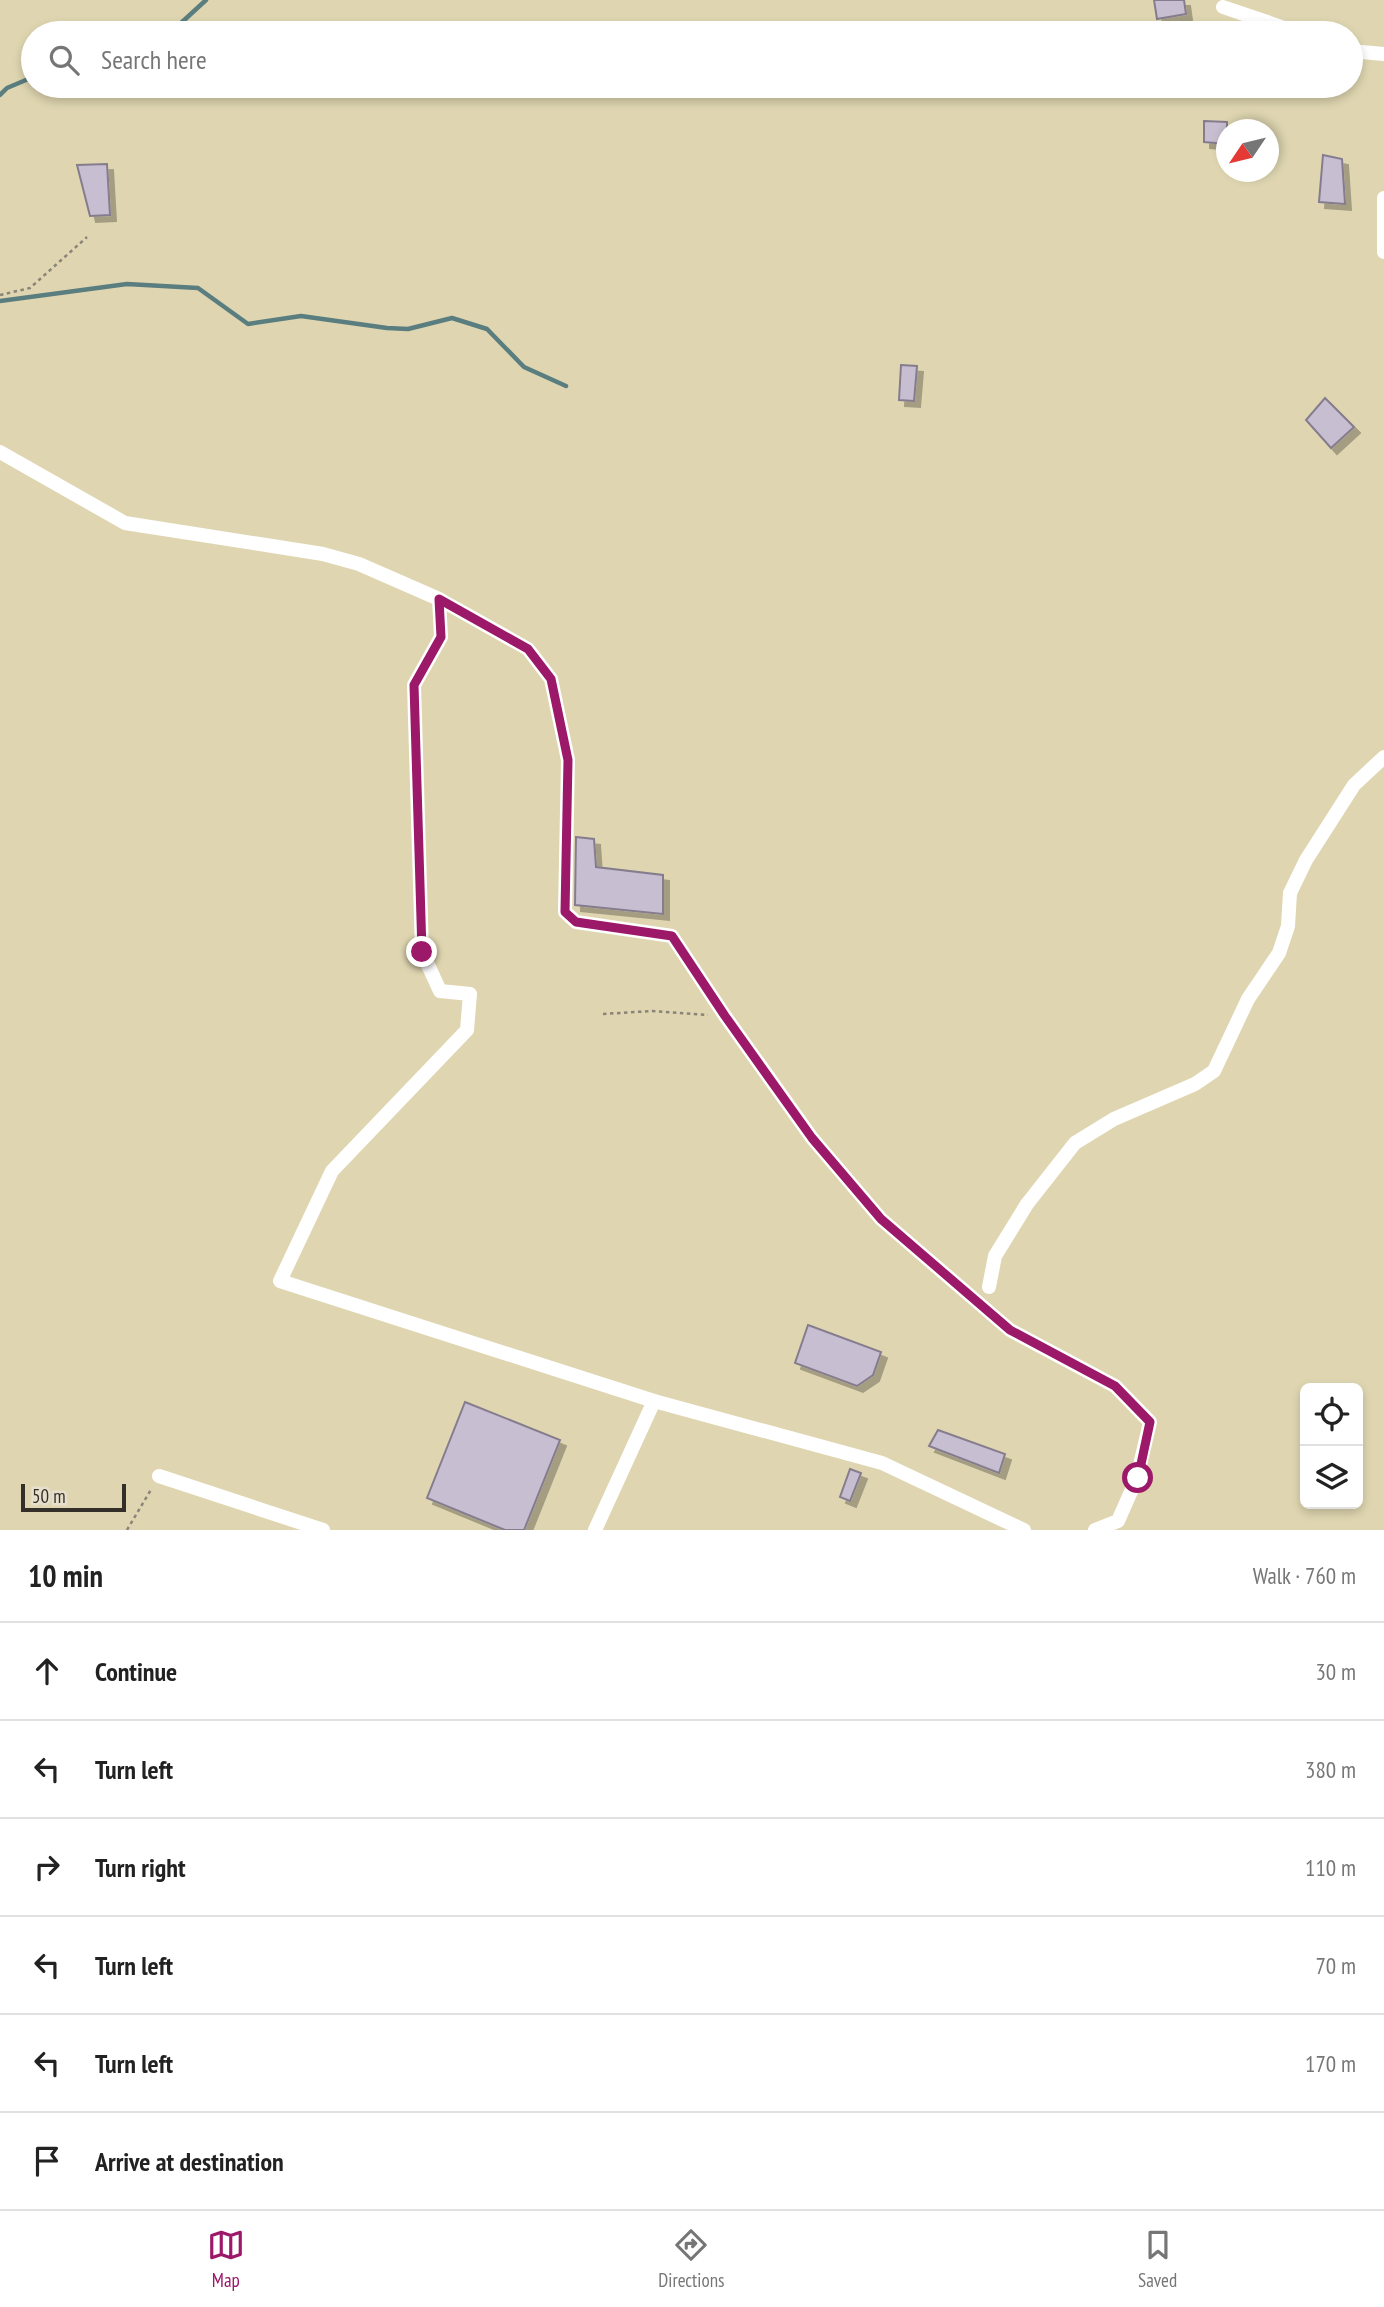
<!DOCTYPE html>
<html lang="en">
<head>
<meta charset="utf-8">
<style>
	:root { --surface:#fff; --page:#f2f2f2; --text:#222; --muted:#767676; --line:#e0e0e0; --accent:#9c1869 }
	body { margin:0; font-family:"PT Sans Narrow",sans-serif; background:var(--page); color:var(--text) }
	.controls { position:absolute; right:21px; bottom:21px; display:grid; overflow:hidden; border-radius:10px; box-shadow:0 4px 10px #0003 }
	.controls button { width:63px; height:63px; display:grid; place-items:center; padding:0; border:0; border-bottom:2px solid var(--line); background:var(--surface); color:var(--text); font:35px sans-serif }
	.compass { position:absolute; left:1216px; top:119px; width:63px; height:63px; border-radius:50%; background:var(--surface); box-shadow:0 4px 10px #0003; rotate:235deg }
	.scale { position:absolute; left:21px; bottom:18px; width:105px; box-sizing:border-box; padding-left:7px; border:4px solid #343029; border-top:0; font-size:19px; line-height:24px; white-space:nowrap; color:#343029; -webkit-text-stroke:5px #e7decc; paint-order:stroke }
	.stop { position:absolute; width:21px; height:21px; margin:-16px; border:5px solid #9c1869; border-radius:50%; background:#fff }
	.stop.end { background:#9c1869; border-color:#fff; box-shadow:0 2px 7px #0008 }
	.list { margin:0; padding:0; list-style:none }
	h2 { display:flex; justify-content:space-between; align-items:center; height:91px; margin:0; padding:0 28px; font-size:30px }
	h2 small { font-size:23px; font-weight:400; color:var(--muted) }
	.list li { display:grid; grid-template-columns:46px 1fr auto; gap:21px; align-items:center; box-sizing:border-box; height:98px; padding:0 28px; border-top:2px solid var(--line) }
	.list b { display:block; font-size:26px; white-space:nowrap }
	.list em { font-size:23px; font-style:normal; color:var(--muted) }
	.icon { flex:none; width:38px; height:38px; fill:none; stroke:currentColor; stroke-width:2; stroke-linecap:round; stroke-linejoin:round }
	.map { position:relative; flex:none; width:1384px; height:1530px; overflow:hidden }
	.search { position:absolute; background:var(--surface); box-shadow:0 4px 10px #0003; left:21px; right:21px; top:21px; height:77px; display:flex; align-items:center; gap:18px; box-sizing:border-box; padding:0 24px; border-radius:38px; color:var(--muted); font-size:26px }
	.sheet { height:679px; background:var(--surface) }
	nav { display:flex; justify-content:space-around; align-items:center; box-sizing:border-box; height:98px; border-top:2px solid var(--line); background:var(--surface); font-size:19px; color:var(--muted) }
	nav a { display:grid; justify-items:center; gap:4px }
	nav .on { color:var(--accent) }
	.map>svg:first-child { display:block }
	.sand { fill:#dfd6b1; fill-rule:evenodd }
	.lines { fill:none; stroke-linecap:round; stroke-linejoin:round }
	.stream { stroke:#5a7e7f; stroke-width:4.5 }
	.building { fill:#c7bfd1; stroke:#857d8e; stroke-width:2; filter:url(#shadow) }
	.path { stroke:#8b8478; stroke-width:2.5; stroke-dasharray:3.5 3.5; stroke-linecap:butt }
	.minor { stroke:#fff; stroke-width:14 }
	.route { stroke:#9c1869; stroke-width:9 }
</style>
</head>
<body>
<div class="map">
<svg width="1384" height="1530" viewBox="0 0 1384 1530">
	<defs>
		<filter id="shadow"><feDropShadow dx="6" dy="6" stdDeviation="0" flood-color="#0004"/></filter>
	</defs>
	<rect width="100%" height="100%" fill="#e7decc"/>
	<path class="sand" d="M0,0H1384V1530H0ZM33,33H1351V86H33ZM1226,130H1268V172H1226ZM1305,1388H1358V1504H1305Z"/>
	<g class="lines">
		<g class="stream">
			<path d="M151,33L181,23L206,0"/>
			<path d="M0,95L7,88L33,77"/>
			<path d="M0,301L127,284L198,288L248,324L301,316L387,328L408,329L452,318L487,329L524,367L566,386"/>
		</g>
	</g>
	<g class="building">
		<path d="M1154,0H1184L1186,14L1157,19Z"/>
		<path d="M1204,121L1227,122V144L1204,142Z"/>
		<path d="M1323,155L1342,159L1345,204L1319,202Z"/>
		<path d="M107,164L110,215L90,216L77,165Z"/>
		<path d="M901,365L917,366L914,401L899,400Z"/>
		<path d="M1325,398L1354,427L1331,448L1306,420Z"/>
		<path d="M576,837L594,839L596,867L663,875V914L575,905Z"/>
		<path d="M808,1325L881,1352L873,1375L857,1386L795,1363Z"/>
		<path d="M465,1402L560,1440L524,1530H505L427,1498Z"/>
		<path d="M938,1430L1005,1454L999,1473L929,1446Z"/>
		<path d="M850,1469L861,1473L850,1501L840,1497Z"/>
	</g>
	<g class="lines">
		<g class="path">
			<path d="M0,295L30,288L87,237"/>
			<path d="M603,1014L652,1011L708,1015"/>
			<path d="M127,1530L152,1488"/>
		</g>
		<g class="minor">
			<path d="M1223,7L1299,33"/>
			<path d="M1251,33L1268,23"/>
			<path d="M1351,51L1384,54"/>
			<path d="M1384,198V252"/>
			<path d="M0,452L125,523L323,554L359,564L439,599L528,649L551,679L568,760L565,912L576,922L672,936L725,1016L812,1138L881,1219L1010,1330L1115,1386L1150,1422L1137,1478L1118,1521L1095,1530"/>
			<path d="M439,599L441,637L414,685L422,952L440,991L470,994L467,1030L332,1171L280,1281L654,1401L595,1530"/>
			<path d="M989,1287L995,1256L1027,1204L1075,1143L1114,1119L1195,1084L1214,1071L1248,999L1279,953L1288,926L1290,893L1306,860L1354,785L1384,757"/>
			<path d="M654,1401L882,1463L1024,1530"/>
			<path d="M159,1476L323,1530"/>
		</g>
	</g>
	<g class="lines">
		<path class="route" d="M422,952L414,685L441,637L439,599L528,649L551,679L568,760L565,912L576,922L672,936L725,1016L812,1138L881,1219L1010,1330L1115,1386L1150,1422L1138,1478"/>
	</g>
</svg>
<div class="controls">
<button><svg class="icon" aria-label="locate" viewBox="0 0 24 24"><circle cx="12" cy="12" r="6"/><path d="M12 2v4M12 18v4M2 12h4M18 12h4"/></svg></button>
<button><svg class="icon" aria-label="layers" viewBox="0 0 24 24"><path d="M12 4l9 5-9 5-9-5zM3 14l9 5 9-5"/></svg></button>
</div>
<svg class="compass" viewBox="-18 -18 36 36"><path d="M0-13l5 13h-10z" fill="#e53935"/><path d="M0 13l5-13h-10z" fill="#767676"/></svg>
<div class="scale">50 m</div>
<div class="stop" style="left:1138px;top:1478px"></div>
<div class="stop end" style="left:422px;top:952px"></div>
<div class="search"><svg class="icon" aria-label="search" viewBox="0 0 24 24"><circle cx="10" cy="10" r="6"/><path d="M15 15l6 6"/></svg>Search here</div>
</div>
<section class="sheet">
<h2>10 min<small>Walk · 760 m</small></h2>
<ul class="list">
<li><svg class="icon" aria-label="ahead" viewBox="0 0 24 24"><path d="M12 20V5M6 11l6-6 6 6"/></svg><div><b>Continue</b></div><em>30 m</em></li>
<li><svg class="icon" aria-label="left" viewBox="0 0 24 24"><path d="M17 20v-9H6M10 6l-5 5 5 5"/></svg><div><b>Turn left</b></div><em>380 m</em></li>
<li><svg class="icon" aria-label="right" viewBox="0 0 24 24"><path d="M7 20v-9h11M14 6l5 5-5 5"/></svg><div><b>Turn right</b></div><em>110 m</em></li>
<li><svg class="icon" aria-label="left" viewBox="0 0 24 24"><path d="M17 20v-9H6M10 6l-5 5 5 5"/></svg><div><b>Turn left</b></div><em>70 m</em></li>
<li><svg class="icon" aria-label="left" viewBox="0 0 24 24"><path d="M17 20v-9H6M10 6l-5 5 5 5"/></svg><div><b>Turn left</b></div><em>170 m</em></li>
<li><svg class="icon" aria-label="arrive" viewBox="0 0 24 24"><path d="M6 21V4h12l-3 4 3 4H6"/></svg><div><b>Arrive at destination</b></div></li>
</ul>
</section>
<nav>
<a class="on"><svg class="icon" aria-label="map" viewBox="0 0 24 24"><path d="M3 6l6-2 6 2 6-2v14l-6 2-6-2-6 2zM9 4v14M15 6v14"/></svg>Map</a>
<a><svg class="icon" aria-label="directions" viewBox="0 0 24 24"><path d="M12 3l9 9-9 9-9-9zM9 14v-3h6M13 9l2 2-2 2"/></svg>Directions</a>
<a><svg class="icon" aria-label="saved" viewBox="0 0 24 24"><path d="M7 4h10v16l-5-4-5 4z"/></svg>Saved</a>
</nav>
</body>
</html>
